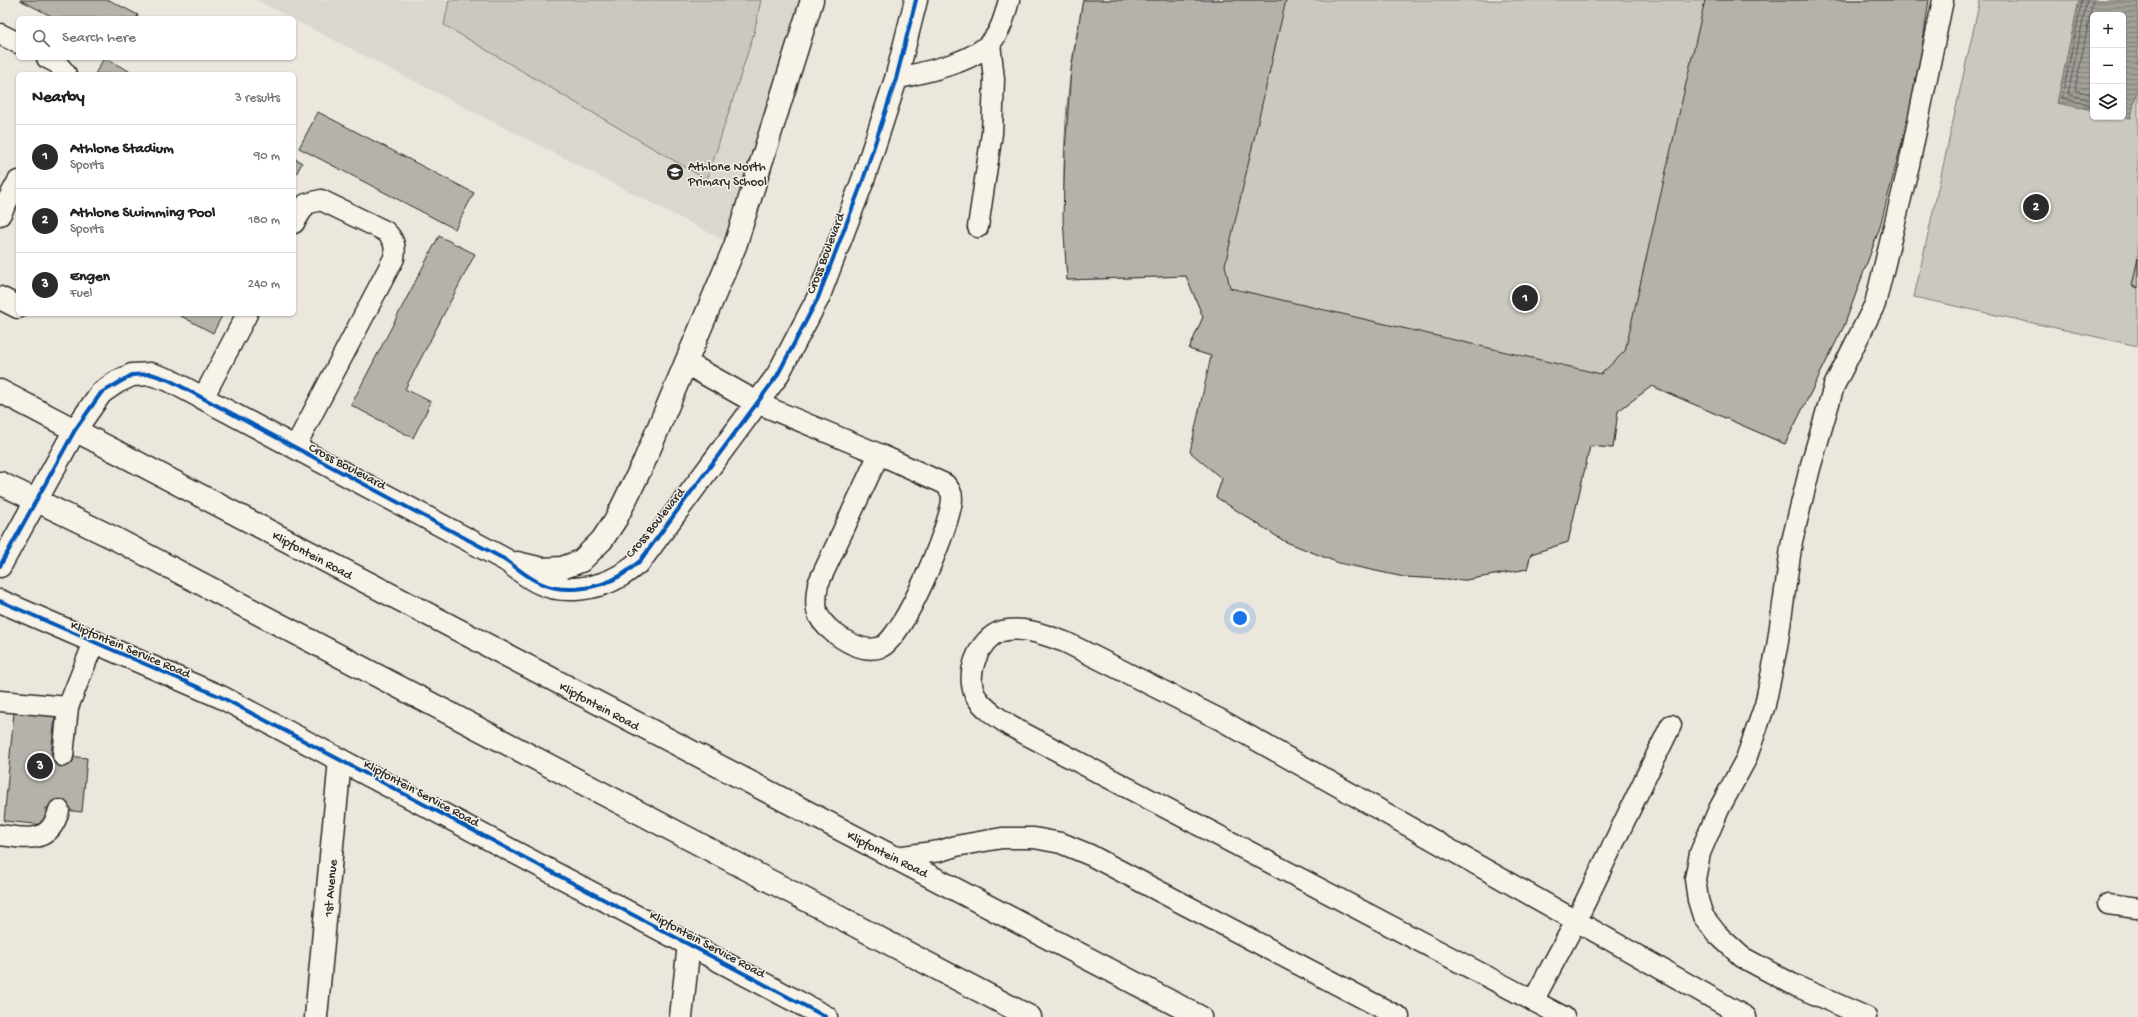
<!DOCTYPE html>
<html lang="en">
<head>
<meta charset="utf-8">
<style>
	:root { --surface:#fff; --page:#f2f2f2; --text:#202124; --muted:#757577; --line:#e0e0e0; --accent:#2b2b2b }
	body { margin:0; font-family:"Gochi Hand",sans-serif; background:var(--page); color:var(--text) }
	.controls { position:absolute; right:12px; top:12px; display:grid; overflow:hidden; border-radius:6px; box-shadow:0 1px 3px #0004 }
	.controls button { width:36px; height:36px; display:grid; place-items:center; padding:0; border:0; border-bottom:1px solid var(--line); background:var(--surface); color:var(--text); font:20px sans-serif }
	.you { position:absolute; left:1240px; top:618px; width:14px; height:14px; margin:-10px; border:3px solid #fff; border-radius:50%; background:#1a73e8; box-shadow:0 0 0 6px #1a73e833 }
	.badge { display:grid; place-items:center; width:26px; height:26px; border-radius:50%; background:var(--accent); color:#fff; font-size:13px; font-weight:700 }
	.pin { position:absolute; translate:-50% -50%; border:2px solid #fff; box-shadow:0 1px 4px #0006 }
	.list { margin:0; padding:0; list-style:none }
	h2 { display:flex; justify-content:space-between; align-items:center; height:52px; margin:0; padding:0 16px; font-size:17px }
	h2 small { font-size:13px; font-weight:400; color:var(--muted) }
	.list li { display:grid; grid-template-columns:26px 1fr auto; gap:12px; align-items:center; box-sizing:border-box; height:64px; padding:0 16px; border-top:1px solid var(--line) }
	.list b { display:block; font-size:15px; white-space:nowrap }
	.list p { margin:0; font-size:13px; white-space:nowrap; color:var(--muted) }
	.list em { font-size:13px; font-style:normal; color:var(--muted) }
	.icon { flex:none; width:22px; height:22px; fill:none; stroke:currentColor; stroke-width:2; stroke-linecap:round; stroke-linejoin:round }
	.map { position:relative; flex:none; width:2138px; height:1017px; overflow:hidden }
	.search { position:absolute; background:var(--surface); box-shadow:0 1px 3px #0004; left:16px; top:16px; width:280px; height:44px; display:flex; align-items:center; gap:10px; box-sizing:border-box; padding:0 14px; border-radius:6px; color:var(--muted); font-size:15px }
	.panel { position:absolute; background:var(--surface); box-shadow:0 1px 3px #0004; left:16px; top:72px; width:280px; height:244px; border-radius:6px }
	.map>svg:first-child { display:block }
	.built { fill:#dbd7ce }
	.green { fill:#cbc8bf; stroke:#7b7a75; fill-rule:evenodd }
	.water { fill:url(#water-rules); stroke:#72716c }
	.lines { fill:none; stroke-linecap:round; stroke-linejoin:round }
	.shore { stroke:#5b5957; stroke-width:1 }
	.building { fill:#b5b2ab; stroke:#2b2b2b }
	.service-casing { stroke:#2b2b2b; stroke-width:23 }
	.minor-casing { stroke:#2b2b2b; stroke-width:25 }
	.tertiary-casing { stroke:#2b2b2b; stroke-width:25 }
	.secondary-casing { stroke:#2b2b2b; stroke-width:25 }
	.service { stroke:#f7f3e8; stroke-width:20 }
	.minor { stroke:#f7f3e8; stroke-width:22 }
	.tertiary { stroke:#f7f3e8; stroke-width:22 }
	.secondary { stroke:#f7f3e8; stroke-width:22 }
	.cycleway-casing { stroke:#f7f3e8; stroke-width:6 }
	.cycleway { stroke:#0057b8; stroke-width:4 }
	.labels { text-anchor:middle; stroke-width:3; stroke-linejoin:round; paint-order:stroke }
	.poi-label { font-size:13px; fill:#2b2b2b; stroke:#f7f3e8; text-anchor:start }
	.street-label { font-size:13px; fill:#2b2b2b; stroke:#f7f3e8 }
</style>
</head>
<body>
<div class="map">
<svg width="2138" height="1017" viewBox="0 0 2138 1017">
	<defs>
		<pattern id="water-rules" width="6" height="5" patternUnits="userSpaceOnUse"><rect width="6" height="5" fill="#a29f98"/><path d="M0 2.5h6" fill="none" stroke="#84827c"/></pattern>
	</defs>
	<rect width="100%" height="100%" fill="#ebe7dd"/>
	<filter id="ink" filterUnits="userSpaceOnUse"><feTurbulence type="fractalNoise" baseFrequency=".025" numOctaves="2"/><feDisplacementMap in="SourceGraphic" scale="8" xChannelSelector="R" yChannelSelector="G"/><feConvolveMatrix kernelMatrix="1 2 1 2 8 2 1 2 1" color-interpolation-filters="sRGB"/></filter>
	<g filter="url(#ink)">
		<path class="built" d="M256,0H812L735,246Z"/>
		<g class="green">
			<path d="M449,0H761L754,33L707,180L444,25Z"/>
			<path d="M1083,0H1929L1879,230L1844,326L1785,444L1652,386L1618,411L1613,448L1590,446L1568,542L1531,554L1527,569L1466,580L1404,577L1339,563L1284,541L1216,497L1222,479L1211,356L1189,349L1203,317L1186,276L1067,280C1062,211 1062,138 1071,69C1074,46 1079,23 1083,0Z"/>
			<path d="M1980,0H2138V346L1914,297ZM2093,15H2123V117H2093Z"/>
		</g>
		<path class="water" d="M2079,0H2138V85L2131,118L2123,117V15H2093V110L2057,103Z"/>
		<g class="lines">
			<g class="shore">
				<path d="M2082,0L2062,98L2093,106"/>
				<path d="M2087,0L2068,94L2093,101"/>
				<path d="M2093,95L2075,90L2093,0"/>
			</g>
		</g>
		<g class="building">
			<path d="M20,0H109L138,15L137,18H55Z"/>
			<path d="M1083,0H1286L1225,265L1230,288L1601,374L1625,351L1705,0H1929L1916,89L1879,230L1844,326L1785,444L1652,386L1618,411L1613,448L1590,446L1568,542L1531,554L1527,569L1466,580L1404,577L1339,563L1284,541L1216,497L1222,479L1190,452L1211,356L1189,349L1203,317L1186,276L1067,280L1063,218L1065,151L1071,70Z"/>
			<path d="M104,58L135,74H95Z"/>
			<path d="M318,112L474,193L455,229L299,148Z"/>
			<path d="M294,158L302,163L294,178Z"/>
			<path d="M439,236L475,254L405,389L431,402L413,438L351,405Z"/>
			<path d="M2138,258V288L2132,286Z"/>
			<path d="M177,314H223L213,333Z"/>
			<path d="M14,712L55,716L51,754L87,758L82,812L46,808L45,825L4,821Z"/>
		</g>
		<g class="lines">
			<defs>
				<g id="service">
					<path d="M0,34L18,43"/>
					<path d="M47,58L57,63L66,74"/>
					<path d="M896,79C923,72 971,64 991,42C1001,31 1005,15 1009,0"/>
					<path d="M0,215L18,181"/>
					<path d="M294,223L306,204L321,200L385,231C394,239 396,246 394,258L295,447"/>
					<path d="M978,227L992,133L994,79L990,43"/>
					<path d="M201,397L203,398L247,314"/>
					<path d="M757,403L879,454L945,484C949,488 952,492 952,498C952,522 903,639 881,647C865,653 846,642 833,632C815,618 814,607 818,584L879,454"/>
					<path d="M0,701L68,707"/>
					<path d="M63,756L68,707L94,642"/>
					<path d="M0,835C29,839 50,844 59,810"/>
					<path d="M896,857L940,851L956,846L1002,838H1034L1061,843L1090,855L1399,1017"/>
					<path d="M2108,904L2138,908"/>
					<path d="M1533,1001L1576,921L1671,725"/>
					<path d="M1564,1017L1010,726C999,718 985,710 977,698C963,678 978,638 1002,631C1024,626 1045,635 1065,642L1221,720L1746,1017"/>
					<path d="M1866,1017L1796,986L1742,957L1717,934L1703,916L1698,900L1695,879L1700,853L1719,809L1746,759L1765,705L1777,647L1792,541L1810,468L1834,386L1875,304L1909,165L1943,0"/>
				</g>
				<g id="minor">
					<path d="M0,298L18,307"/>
					<path d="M686,363L757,403"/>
					<path d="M75,430L101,393L117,382L132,375L151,374L169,380L506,560C517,568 528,578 540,583C563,594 598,589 620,576C627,572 634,566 640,561L777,376L818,298L863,180L896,79L916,0"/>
					<path d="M517,563L542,569L562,568L581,561L602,540L616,519L644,462L735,246L812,0"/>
					<path d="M316,1017L340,760"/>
					<path d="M681,1017L689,944"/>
				</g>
				<g id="tertiary">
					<path d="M0,566L75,430"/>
					<path d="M0,601L221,697L826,1017"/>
				</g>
				<g id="secondary">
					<path d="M0,391L1200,1017"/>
					<path d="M0,483L114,538L1030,1017"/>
				</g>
			</defs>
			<use href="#service" class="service-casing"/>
			<use href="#minor" class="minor-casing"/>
			<use href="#tertiary" class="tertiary-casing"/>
			<use href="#secondary" class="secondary-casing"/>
			<use href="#service" class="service"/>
			<use href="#minor" class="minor"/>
			<use href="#tertiary" class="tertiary"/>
			<use href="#secondary" class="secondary"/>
			<defs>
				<g id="cycleway">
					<path d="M0,566L75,430L101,393L132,375L151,374L169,380L506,560C517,568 528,578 540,583C563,594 598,589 620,576C627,572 634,566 640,561L777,376L818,298L863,180L896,79L916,0"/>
					<path d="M0,601L221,697L826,1017"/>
				</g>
			</defs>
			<use href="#cycleway" class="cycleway-casing"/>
			<use href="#cycleway" class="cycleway"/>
		</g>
	</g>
	<defs>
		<symbol id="school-disc" viewBox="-11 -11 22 22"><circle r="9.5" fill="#2b2b2b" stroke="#f7f3e8"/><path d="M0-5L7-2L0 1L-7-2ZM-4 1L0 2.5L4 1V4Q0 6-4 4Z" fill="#fff"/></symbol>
	</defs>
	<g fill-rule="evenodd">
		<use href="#school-disc" x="665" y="162" width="20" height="20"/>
	</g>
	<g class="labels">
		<g class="poi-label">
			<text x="688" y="170">Athlone North<tspan x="688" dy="15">Primary School</tspan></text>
		</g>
		<g class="street-label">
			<text transform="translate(824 253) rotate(-69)" y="5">Cross Boulevard</text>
			<text transform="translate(348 465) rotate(28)" y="5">Cross Boulevard</text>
			<text transform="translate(654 522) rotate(-51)" y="5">Cross Boulevard</text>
			<text transform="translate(313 554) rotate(28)" y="5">Klipfontein Road</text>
			<text transform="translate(131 648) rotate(23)" y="5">Klipfontein Service Road</text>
			<text transform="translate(600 705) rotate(28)" y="5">Klipfontein Road</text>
			<text transform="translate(422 792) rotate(28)" y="5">Klipfontein Service Road</text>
			<text transform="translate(888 853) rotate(27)" y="5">Klipfontein Road</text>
			<text transform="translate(329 888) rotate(-85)" y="5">1st Avenue</text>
			<text transform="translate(708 943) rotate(28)" y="5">Klipfontein Service Road</text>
		</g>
	</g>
</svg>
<div class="controls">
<button>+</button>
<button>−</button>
<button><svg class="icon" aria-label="layers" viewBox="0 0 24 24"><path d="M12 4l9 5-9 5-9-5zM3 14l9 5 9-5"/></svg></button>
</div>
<div class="you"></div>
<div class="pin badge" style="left:1525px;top:298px">1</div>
<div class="pin badge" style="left:2036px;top:207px">2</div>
<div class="pin badge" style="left:40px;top:766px">3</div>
<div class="search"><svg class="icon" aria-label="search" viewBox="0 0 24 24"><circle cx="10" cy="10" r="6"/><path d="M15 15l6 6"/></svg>Search here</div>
<section class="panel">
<h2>Nearby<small>3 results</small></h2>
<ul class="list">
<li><span class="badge">1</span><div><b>Athlone Stadium</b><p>Sports</p></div><em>90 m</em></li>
<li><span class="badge">2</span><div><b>Athlone Swimming Pool</b><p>Sports</p></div><em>180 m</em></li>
<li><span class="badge">3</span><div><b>Engen</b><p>Fuel</p></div><em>240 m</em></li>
</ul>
</section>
</div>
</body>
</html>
